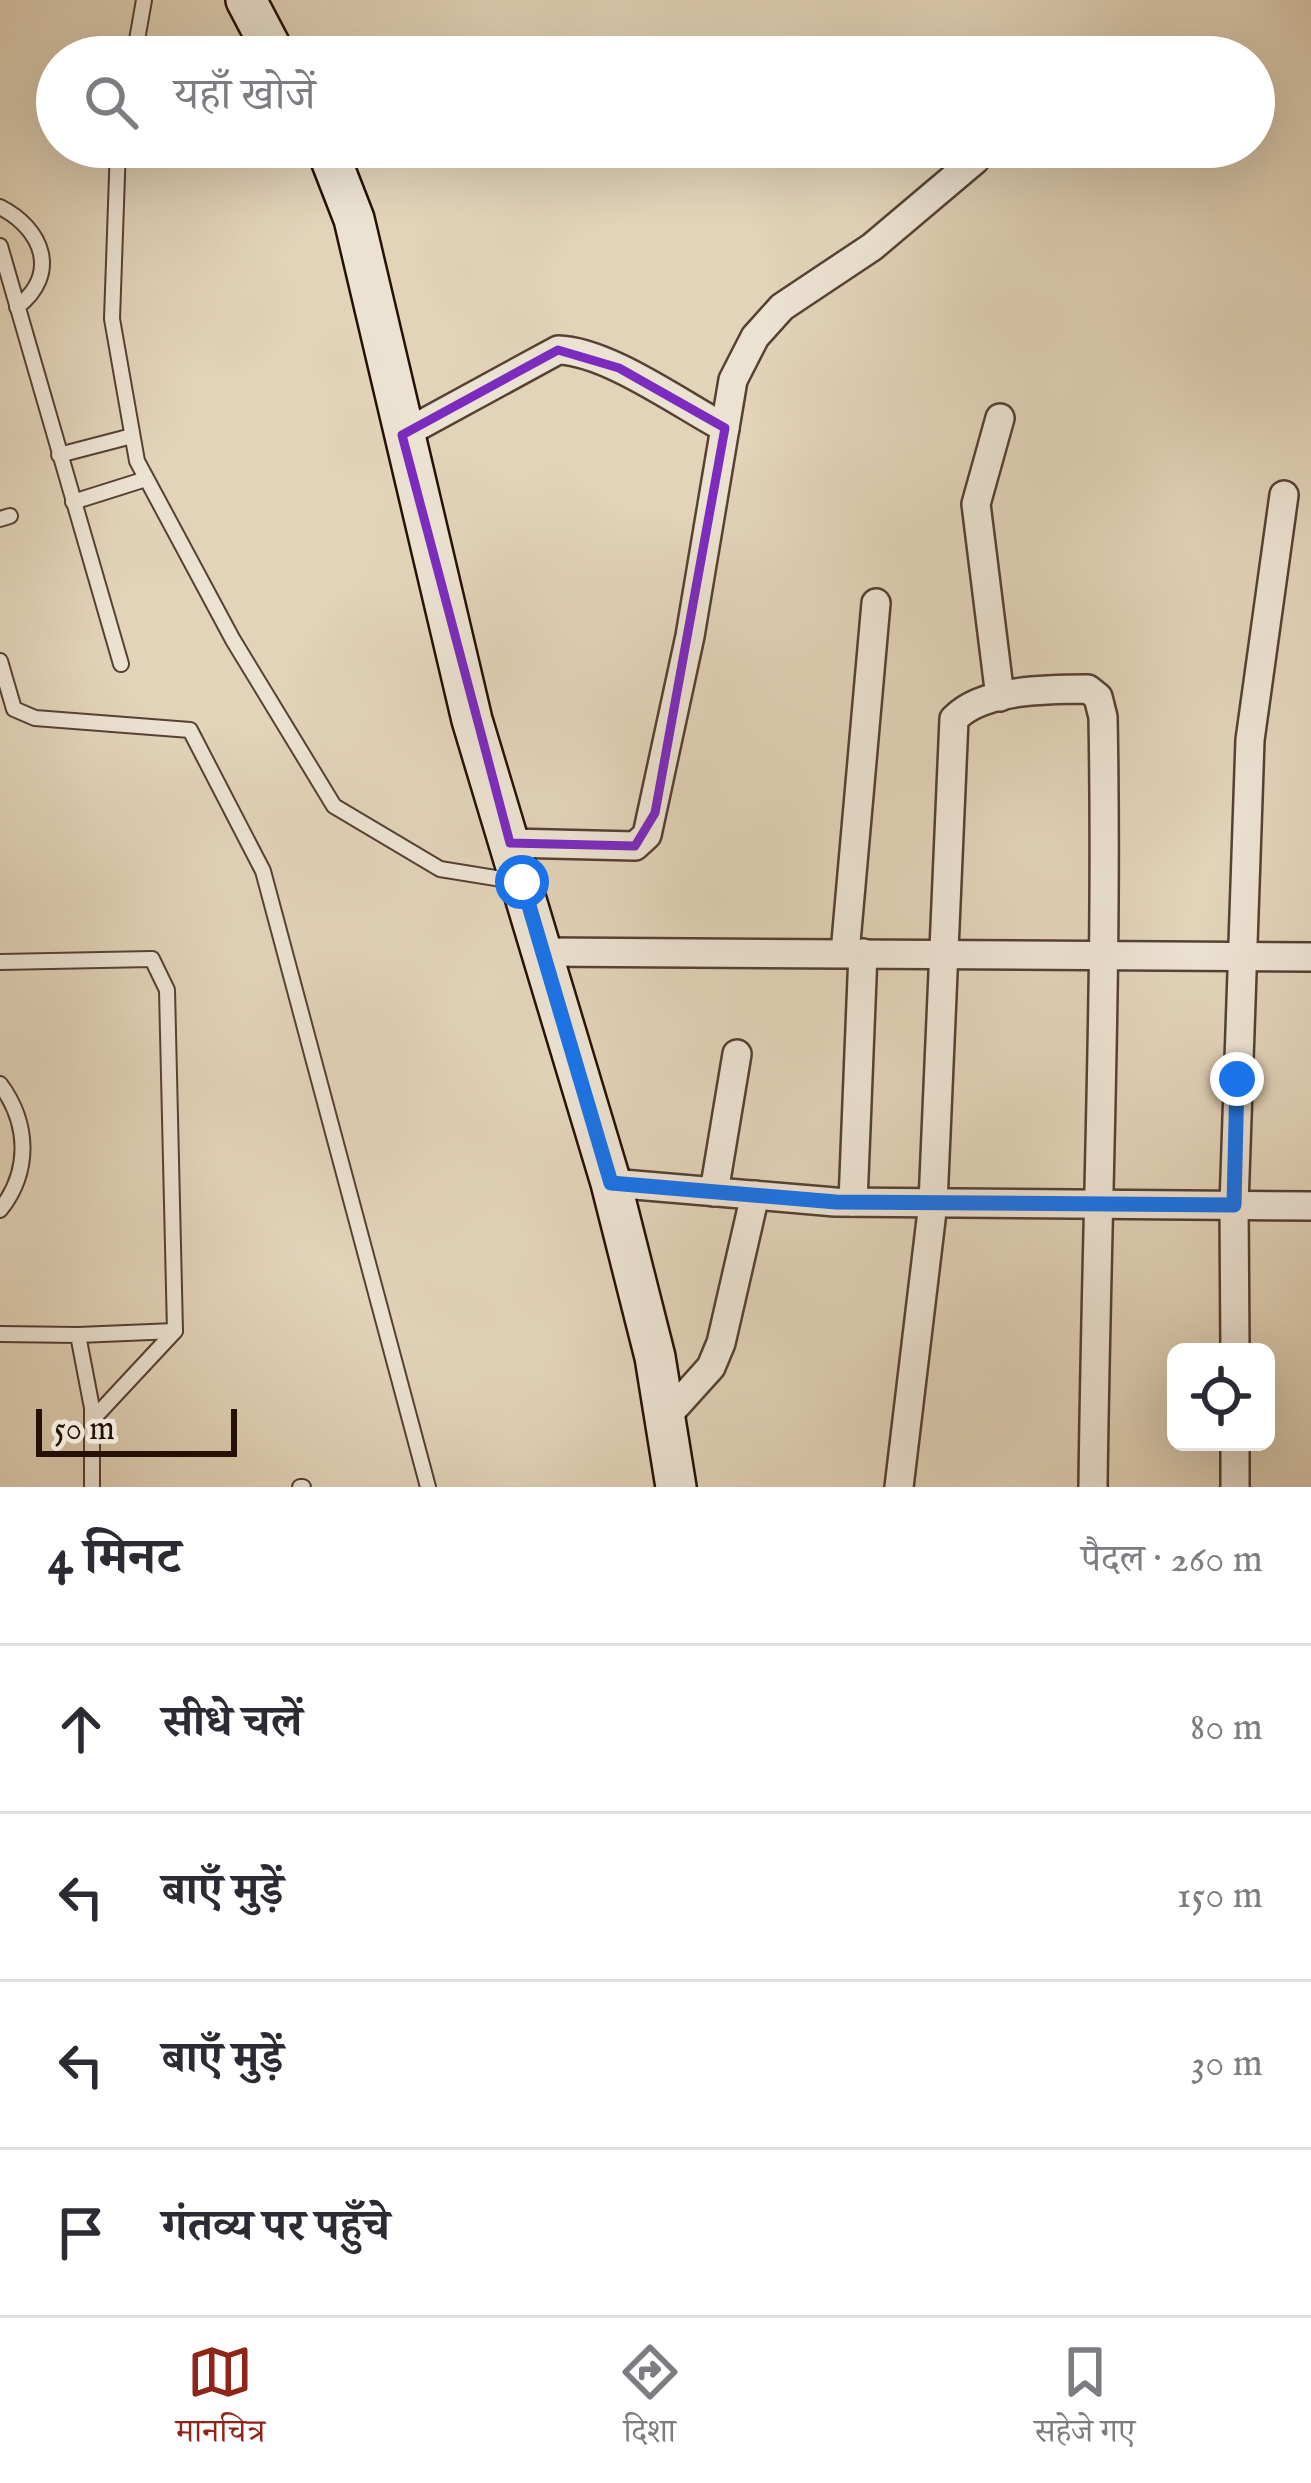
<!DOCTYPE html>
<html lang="hi">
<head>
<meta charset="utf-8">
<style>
	:root { --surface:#fff; --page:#f2f2f3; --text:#2b2b33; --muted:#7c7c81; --line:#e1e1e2; --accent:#8f2418 }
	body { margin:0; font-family:"IM FELL English","Noto Serif Devanagari",serif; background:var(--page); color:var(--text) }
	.controls { position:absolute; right:36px; bottom:36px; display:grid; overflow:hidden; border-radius:18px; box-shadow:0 12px 48px #0002 }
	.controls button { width:108px; height:108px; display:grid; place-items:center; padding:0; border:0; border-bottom:3px solid var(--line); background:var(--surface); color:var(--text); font:60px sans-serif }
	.scale { position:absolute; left:36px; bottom:30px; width:201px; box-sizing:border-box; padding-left:12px; border:6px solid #271006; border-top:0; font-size:33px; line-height:42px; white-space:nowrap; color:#271006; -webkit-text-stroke:9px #ece2d2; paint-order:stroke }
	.stop { position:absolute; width:36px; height:36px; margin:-27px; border:9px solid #1a73e8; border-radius:50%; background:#fff }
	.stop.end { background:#1a73e8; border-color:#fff; box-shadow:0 3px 12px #0008 }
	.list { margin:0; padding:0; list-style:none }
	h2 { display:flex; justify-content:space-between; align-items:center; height:156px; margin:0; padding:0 48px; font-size:51px }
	h2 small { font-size:39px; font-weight:400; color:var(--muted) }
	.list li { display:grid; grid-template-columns:78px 1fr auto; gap:36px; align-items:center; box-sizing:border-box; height:168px; padding:0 48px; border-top:3px solid var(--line) }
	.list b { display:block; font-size:45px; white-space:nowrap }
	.list em { font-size:39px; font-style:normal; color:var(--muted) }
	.icon { flex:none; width:66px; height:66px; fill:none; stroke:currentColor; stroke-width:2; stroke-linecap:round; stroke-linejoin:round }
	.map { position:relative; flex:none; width:1311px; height:1487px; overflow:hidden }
	.search { position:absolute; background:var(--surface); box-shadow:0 12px 48px #0002; left:36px; right:36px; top:36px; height:132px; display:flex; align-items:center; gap:30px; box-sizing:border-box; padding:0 42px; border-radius:66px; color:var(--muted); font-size:45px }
	.sheet { height:828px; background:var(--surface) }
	nav { display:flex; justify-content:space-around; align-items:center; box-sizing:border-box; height:168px; border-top:3px solid var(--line); background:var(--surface); font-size:33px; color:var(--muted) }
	nav a { display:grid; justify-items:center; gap:6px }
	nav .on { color:var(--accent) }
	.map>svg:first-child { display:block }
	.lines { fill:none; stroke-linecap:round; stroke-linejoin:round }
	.lane-casing { stroke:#564133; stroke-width:18 }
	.street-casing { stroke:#564133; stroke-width:32 }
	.secondary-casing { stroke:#271006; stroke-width:44 }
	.lane { stroke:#ece2d2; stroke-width:14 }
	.street { stroke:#ece2d2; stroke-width:27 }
	.secondary { stroke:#ece2d2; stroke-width:39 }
	.route { stroke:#1a73e8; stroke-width:15 }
	.marked { fill:none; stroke:#7b2cbf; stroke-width:9; stroke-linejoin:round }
</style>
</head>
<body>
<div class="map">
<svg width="1311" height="1487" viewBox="0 0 1311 1487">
	<rect width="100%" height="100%" fill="#e2d3b9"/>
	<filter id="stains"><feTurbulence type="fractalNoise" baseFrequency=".00167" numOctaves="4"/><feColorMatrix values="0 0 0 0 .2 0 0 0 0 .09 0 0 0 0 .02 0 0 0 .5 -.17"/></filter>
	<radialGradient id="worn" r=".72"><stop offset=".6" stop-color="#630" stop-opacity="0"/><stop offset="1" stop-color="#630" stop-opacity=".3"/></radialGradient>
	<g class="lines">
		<defs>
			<g id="lane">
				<path d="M134,57L144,0"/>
				<path d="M118,147L112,319L137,461L233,640L334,806L440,869L514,881"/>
				<path d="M0,207C43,229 60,274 17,307"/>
				<path d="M0,246L121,664"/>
				<path d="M59,455L132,436"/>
				<path d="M73,502L146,479"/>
				<path d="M0,519L10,516"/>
				<path d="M0,661L14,709L35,718L190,730L263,871L428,1487"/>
				<path d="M0,962L152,959L167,990L175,1331L93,1419"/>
				<path d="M0,1084C29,1123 31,1171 0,1210"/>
				<path d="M0,1334L78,1335L92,1408V1487"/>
				<path d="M78,1335L175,1331"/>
				<path d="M300,1487H303"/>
			</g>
			<g id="street">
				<path d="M402,435L558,350C607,351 680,404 725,428"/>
				<path d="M1000,697L976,504L1000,418"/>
				<path d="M510,843L635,846L647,835L690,636L733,380L755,337L782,307L872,247L975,160"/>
				<path d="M544,952L1311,957"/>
				<path d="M845,953L876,603"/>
				<path d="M611,1183L835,1202L1311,1206"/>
				<path d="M714,1192L737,1054"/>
				<path d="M853,1202L863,953"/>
				<path d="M1235,1352L1234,1205L1250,740L1284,495"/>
				<path d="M665,1418L711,1367L721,1343L755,1195"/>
				<path d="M1235,1442V1487"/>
				<path d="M899,1487L933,1203L954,719C982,689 1048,689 1088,689L1098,697L1103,717C1108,974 1096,1230 1093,1487"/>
			</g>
			<g id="secondary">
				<path d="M246,0L276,57"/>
				<path d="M326,147L354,219L472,720L611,1183L655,1357L676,1487"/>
			</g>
		</defs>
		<use href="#lane" class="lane-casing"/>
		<use href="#street" class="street-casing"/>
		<use href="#secondary" class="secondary-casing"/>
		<use href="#lane" class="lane"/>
		<use href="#street" class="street"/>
		<use href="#secondary" class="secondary"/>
	</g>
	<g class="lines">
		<path class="route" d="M522,882L611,1183L836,1202L1234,1205L1237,1079"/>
	</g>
	<path class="marked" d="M558,350L619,368L725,428L655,813L635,846L510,843L402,435Z"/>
	<rect width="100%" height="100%" filter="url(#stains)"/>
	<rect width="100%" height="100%" fill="url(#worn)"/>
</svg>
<div class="controls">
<button><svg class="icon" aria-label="locate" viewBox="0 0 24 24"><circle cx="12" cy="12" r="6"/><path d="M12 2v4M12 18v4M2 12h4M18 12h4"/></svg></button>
</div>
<div class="scale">50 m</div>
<div class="stop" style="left:522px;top:882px"></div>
<div class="stop end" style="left:1237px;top:1079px"></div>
<div class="search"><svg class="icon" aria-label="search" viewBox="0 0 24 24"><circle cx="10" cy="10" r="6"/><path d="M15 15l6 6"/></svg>यहाँ खोजें</div>
</div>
<section class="sheet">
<h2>4 मिनट<small>पैदल · 260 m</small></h2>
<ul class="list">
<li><svg class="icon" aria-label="ahead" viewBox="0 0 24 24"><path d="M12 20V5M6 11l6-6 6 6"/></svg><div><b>सीधे चलें</b></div><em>80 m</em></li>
<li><svg class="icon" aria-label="left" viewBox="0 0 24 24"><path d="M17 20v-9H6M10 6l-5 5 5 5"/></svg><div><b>बाएँ मुड़ें</b></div><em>150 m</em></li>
<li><svg class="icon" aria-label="left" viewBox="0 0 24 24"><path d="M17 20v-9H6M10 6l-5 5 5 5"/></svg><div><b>बाएँ मुड़ें</b></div><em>30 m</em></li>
<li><svg class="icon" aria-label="arrive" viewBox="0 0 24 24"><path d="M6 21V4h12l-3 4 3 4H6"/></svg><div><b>गंतव्य पर पहुँचे</b></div></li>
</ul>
</section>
<nav>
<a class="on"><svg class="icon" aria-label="map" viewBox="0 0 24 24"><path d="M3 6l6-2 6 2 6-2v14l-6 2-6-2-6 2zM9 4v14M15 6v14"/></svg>मानचित्र</a>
<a><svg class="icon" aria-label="directions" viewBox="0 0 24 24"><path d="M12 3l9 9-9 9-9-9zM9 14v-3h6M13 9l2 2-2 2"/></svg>दिशा</a>
<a><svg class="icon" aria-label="saved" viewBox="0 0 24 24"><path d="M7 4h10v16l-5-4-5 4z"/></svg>सहेजे गए</a>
</nav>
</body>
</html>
